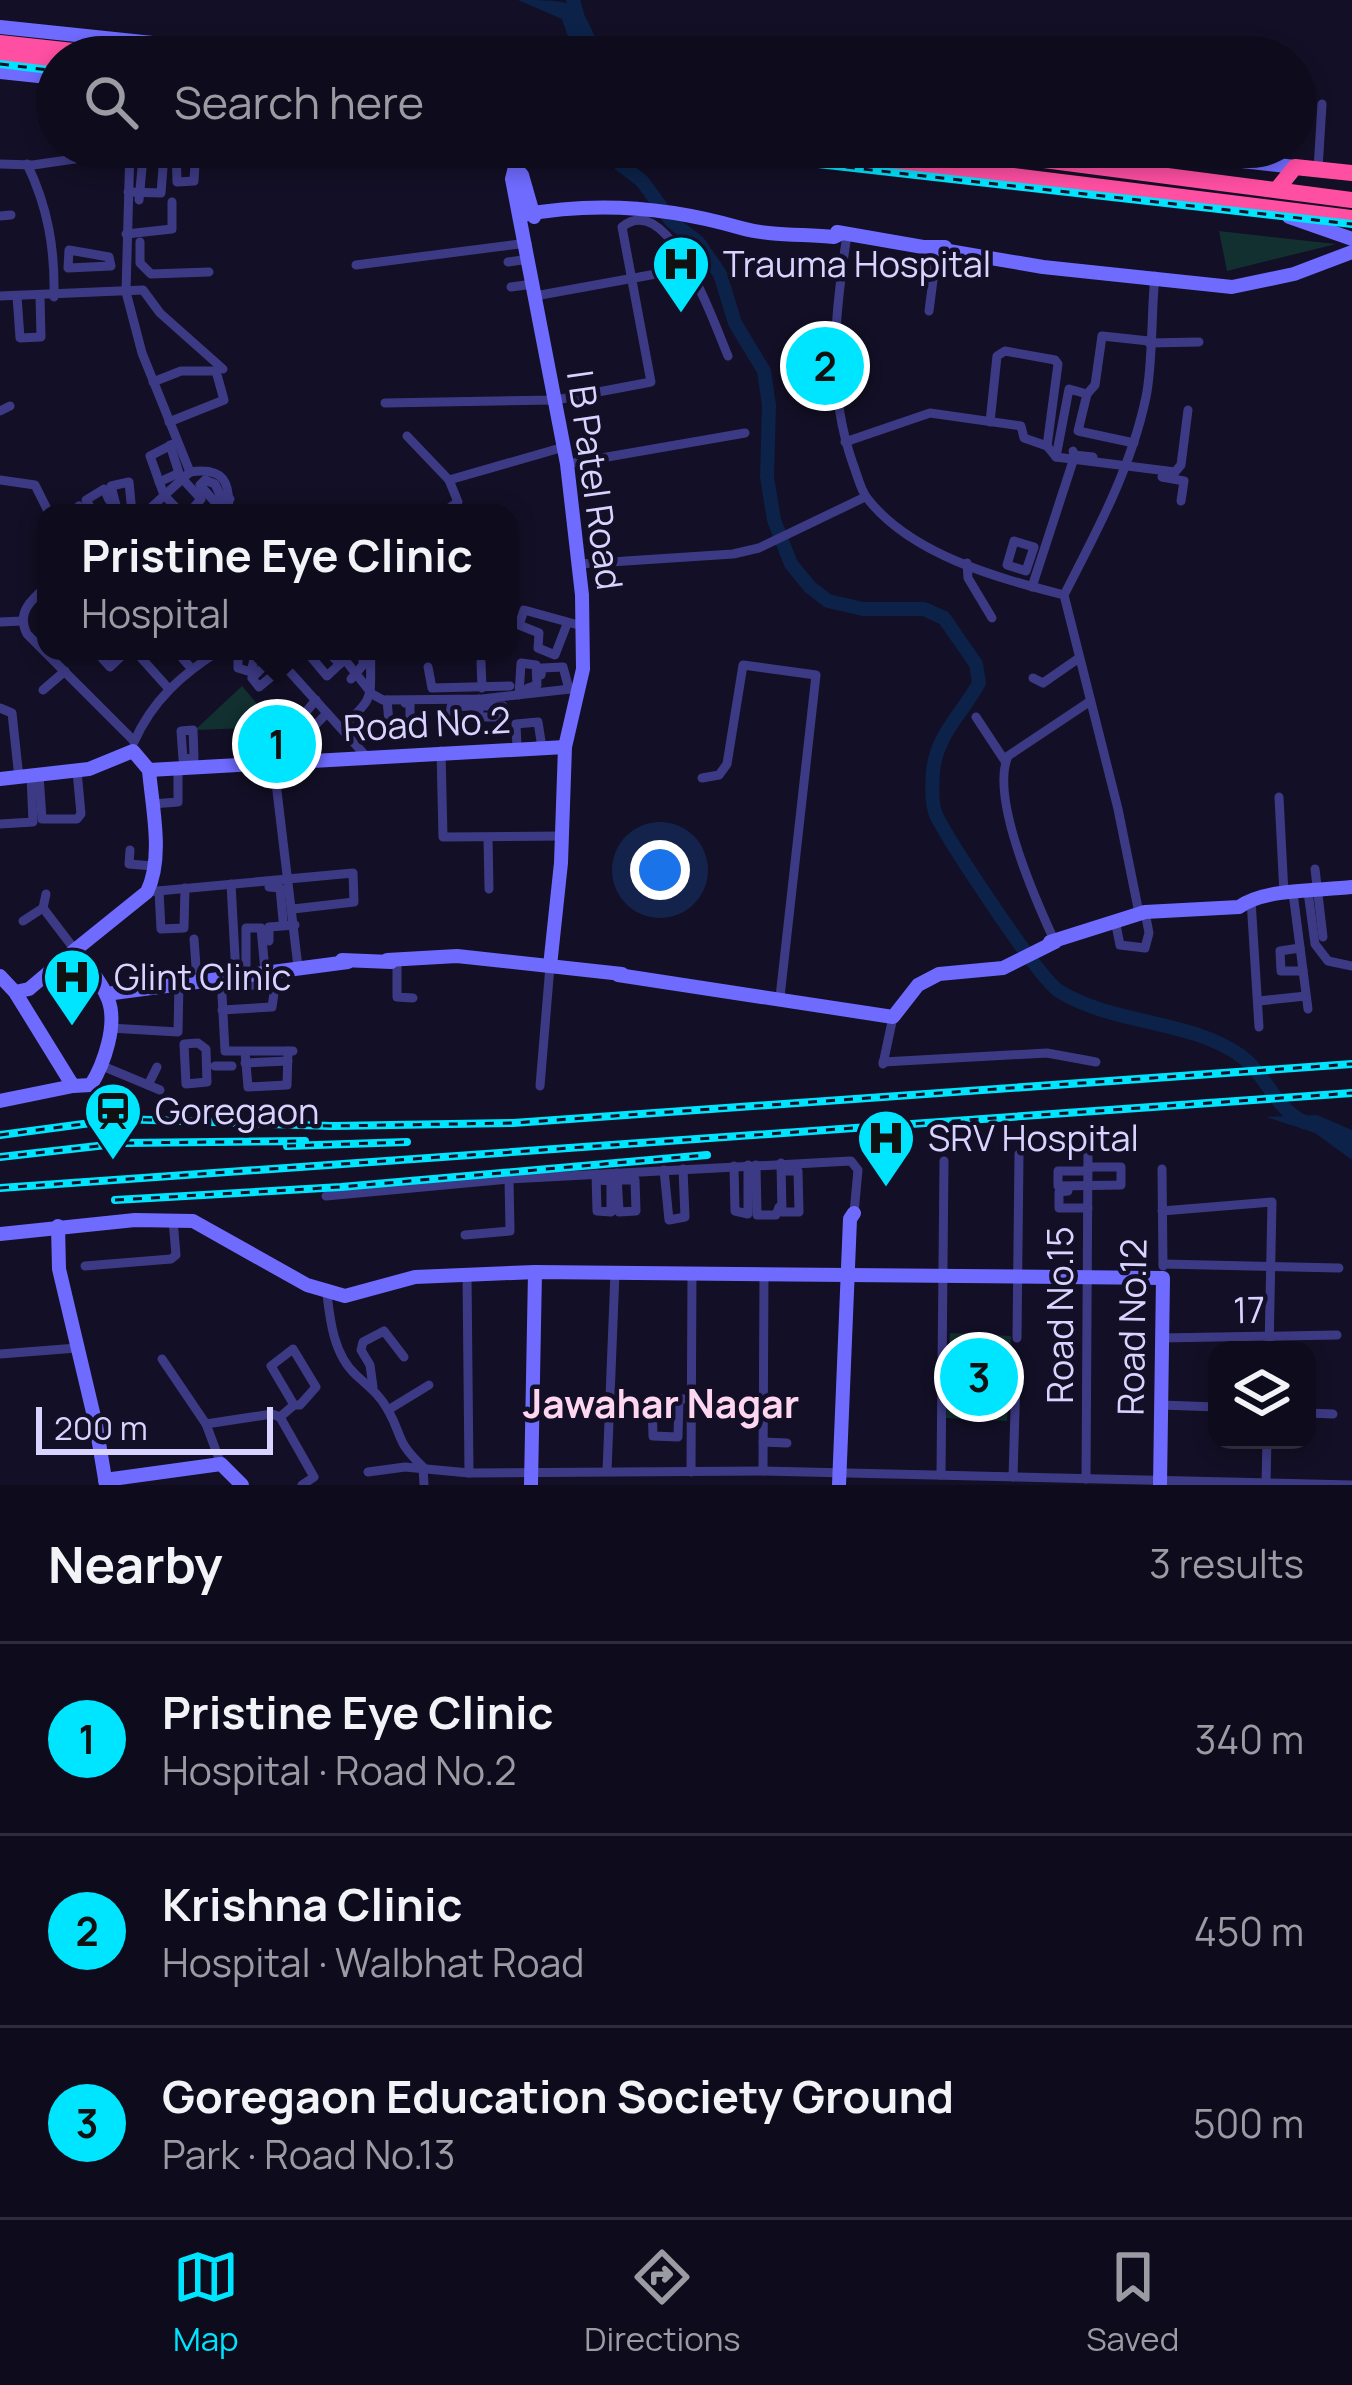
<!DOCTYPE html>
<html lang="en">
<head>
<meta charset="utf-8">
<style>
	:root { --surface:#0e0b1c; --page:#171425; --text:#f1f3f6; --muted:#9b9ba3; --line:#2e2b3b; --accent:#00e5ff }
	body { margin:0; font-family:Manrope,sans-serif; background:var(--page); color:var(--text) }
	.controls { position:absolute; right:36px; bottom:36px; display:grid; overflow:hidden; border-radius:24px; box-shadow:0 6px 18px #0003 }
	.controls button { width:108px; height:108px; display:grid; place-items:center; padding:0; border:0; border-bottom:3px solid var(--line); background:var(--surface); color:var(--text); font:60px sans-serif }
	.scale { position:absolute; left:36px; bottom:30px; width:237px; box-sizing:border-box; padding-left:12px; border:6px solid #d9d4ff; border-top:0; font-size:33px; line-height:42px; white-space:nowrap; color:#d9d4ff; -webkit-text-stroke:9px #130f26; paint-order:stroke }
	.you { position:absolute; left:660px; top:870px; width:42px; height:42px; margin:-30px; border:9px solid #fff; border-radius:50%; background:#1a73e8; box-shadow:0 0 0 18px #1a73e833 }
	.badge { display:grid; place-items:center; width:78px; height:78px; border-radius:50%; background:var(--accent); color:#111; font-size:39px; font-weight:700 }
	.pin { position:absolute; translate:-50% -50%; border:6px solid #fff; box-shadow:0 3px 12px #0006 }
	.popup { position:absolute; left:37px; top:504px; width:480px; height:156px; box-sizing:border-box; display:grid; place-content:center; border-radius:24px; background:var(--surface); filter:drop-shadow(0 3px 9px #0005); font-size:39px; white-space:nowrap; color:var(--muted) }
	.popup b { font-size:45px; color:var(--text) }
	.popup::after { content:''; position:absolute; left:50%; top:100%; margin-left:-24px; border:24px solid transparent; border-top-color:var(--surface) }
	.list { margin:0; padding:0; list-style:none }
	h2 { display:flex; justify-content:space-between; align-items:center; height:156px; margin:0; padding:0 48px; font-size:51px }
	h2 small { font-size:39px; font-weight:400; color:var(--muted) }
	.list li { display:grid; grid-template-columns:78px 1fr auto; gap:36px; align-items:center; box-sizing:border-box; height:192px; padding:0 48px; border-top:3px solid var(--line) }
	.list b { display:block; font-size:45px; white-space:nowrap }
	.list p { margin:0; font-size:39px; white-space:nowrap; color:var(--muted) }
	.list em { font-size:39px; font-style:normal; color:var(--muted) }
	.icon { flex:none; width:66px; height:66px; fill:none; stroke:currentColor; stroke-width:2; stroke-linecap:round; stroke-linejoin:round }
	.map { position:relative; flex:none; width:1352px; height:1485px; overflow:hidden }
	.search { position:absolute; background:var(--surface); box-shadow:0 6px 18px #0003; left:36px; right:36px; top:36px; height:132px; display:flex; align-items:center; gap:30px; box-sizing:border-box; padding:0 42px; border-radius:66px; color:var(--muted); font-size:45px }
	.sheet { height:732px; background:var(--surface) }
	nav { display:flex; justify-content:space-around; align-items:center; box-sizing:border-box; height:168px; border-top:3px solid var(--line); background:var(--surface); font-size:33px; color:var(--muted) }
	nav a { display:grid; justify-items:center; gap:6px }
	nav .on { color:var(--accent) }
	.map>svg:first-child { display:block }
	.green { fill:#12302f }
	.water { fill:#0c2248 }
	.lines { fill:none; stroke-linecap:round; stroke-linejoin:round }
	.river { stroke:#0c2248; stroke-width:14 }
	.street { stroke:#3d3a85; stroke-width:9 }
	.secondary { stroke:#6f6bff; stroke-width:14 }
	.highway { stroke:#ff4fa3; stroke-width:16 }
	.rail-casing { stroke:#00e5ff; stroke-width:8 }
	.rail { stroke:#130f26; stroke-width:3; stroke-dasharray:9; stroke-linecap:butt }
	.labels { text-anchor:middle; stroke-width:9; stroke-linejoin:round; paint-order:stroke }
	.poi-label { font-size:36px; fill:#d9d4ff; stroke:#130f26; text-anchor:start }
	.street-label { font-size:36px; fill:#d9d4ff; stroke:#130f26 }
	.neighbourhood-label { font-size:39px; font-weight:bold; fill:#ffd6f0; stroke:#130f26 }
</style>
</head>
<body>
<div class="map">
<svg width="1352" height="1485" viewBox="0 0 1352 1485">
	<rect width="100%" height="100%" fill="#130f26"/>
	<g class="green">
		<path d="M1219,231L1336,244L1227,271Z"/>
		<path d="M242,686L277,727L195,730Z"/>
		<path d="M950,1333L1011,1336L1007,1421L946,1418Z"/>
	</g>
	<g class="water">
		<path d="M518,0C577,0 583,0 602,57H575L562,19Z"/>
		<path d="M1317,1115L1352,1130V1160L1315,1133L1266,1117Z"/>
	</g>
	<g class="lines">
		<g class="river">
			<path d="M573,0L589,57"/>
			<path d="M621,165L642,181L672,222L698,242L720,274L735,323L764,371L769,405L767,477L774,520L791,564L810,587L828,601L863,609H924L944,618L976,664L979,683C962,714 936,735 933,772C932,785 931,806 937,817C951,844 1039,979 1059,991C1113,1025 1189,1019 1241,1056C1266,1074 1275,1109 1304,1122"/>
		</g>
		<g class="street">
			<path d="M130,147L126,292L142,353L190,472"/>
			<path d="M176,147L177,182L194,181L196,147"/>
			<path d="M154,154L155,147"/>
			<path d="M0,164L33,165L130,151"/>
			<path d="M27,164C48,207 55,249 54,297"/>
			<path d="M1318,169L1322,104"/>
			<path d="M128,192L161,193L164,155"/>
			<path d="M139,200L144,147"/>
			<path d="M0,216L11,215"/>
			<path d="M126,234L172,229V202"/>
			<path d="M847,235C835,313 826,388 853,464C857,474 860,489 867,498C911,555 998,578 1064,595"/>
			<path d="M140,242V263L151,274L209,272"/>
			<path d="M69,250L109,257L111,266L68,268Z"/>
			<path d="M508,262L529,259"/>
			<path d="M356,265L527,243"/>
			<path d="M511,287L533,284"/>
			<path d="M0,296L143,290L160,313L223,369"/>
			<path d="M17,296L20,338L41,337L40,296"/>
			<path d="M535,296L689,268"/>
			<path d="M929,311L937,249"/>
			<path d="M1149,343L1199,342"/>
			<path d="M153,382L181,371H216L224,400L169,422"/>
			<path d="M1087,394L1095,385L1102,336L1149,341"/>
			<path d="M385,403L556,400L651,382L622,227C669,188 715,326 728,356"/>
			<path d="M0,411L10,406"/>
			<path d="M990,422L997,356L1005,351L1055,360L1058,364L1047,446L1056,457L1175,472L1181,465L1188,410"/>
			<path d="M407,436L449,480L564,447"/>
			<path d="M177,442L150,456L164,495L181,513"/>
			<path d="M845,442L930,413L1021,426L1024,438L1047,446"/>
			<path d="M1073,451L1074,455L1093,457"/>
			<path d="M1056,457L1069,389L1087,394L1078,431L1134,443"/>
			<path d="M567,464L745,433"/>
			<path d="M190,472C224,467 231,482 228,513"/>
			<path d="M178,474L201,499L189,513"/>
			<path d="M1162,477L1184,481L1181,501"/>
			<path d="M0,480L35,485L49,513"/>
			<path d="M159,482L179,473L170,445"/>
			<path d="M222,499L215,484L205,480L200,485L214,501L230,499"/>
			<path d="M70,513L79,506L87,513"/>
			<path d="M94,513L86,500L104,489L109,500"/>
			<path d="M118,513L111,486L129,482L132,513"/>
			<path d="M145,513L190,472"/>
			<path d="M442,513L458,502L449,480"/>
			<path d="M1014,541L1034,547L1026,571L1007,565Z"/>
			<path d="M967,563L968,578L992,618"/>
			<path d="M580,564L733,554L759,548L865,497"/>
			<path d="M46,587C31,600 16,613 27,634L134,741"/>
			<path d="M1032,587L1073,461"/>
			<path d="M0,622L22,621"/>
			<path d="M567,624L555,655L538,648L539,633L519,625L524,610L582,626"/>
			<path d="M102,651L100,656L110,667L127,651"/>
			<path d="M135,651L169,689"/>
			<path d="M176,651L191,668"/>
			<path d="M246,651L255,655L251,672L238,668V655L247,653"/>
			<path d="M271,651L365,755"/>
			<path d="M306,651L327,676L345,659"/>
			<path d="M327,651L340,664"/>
			<path d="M338,651L372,694L383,700L482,699L579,688"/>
			<path d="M275,655L252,678L259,687L284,666"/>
			<path d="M481,662L482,688"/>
			<path d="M428,667L432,688L510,686"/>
			<path d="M541,675L542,668L563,667L569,689"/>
			<path d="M1033,678L1043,683L1079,658"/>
			<path d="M351,679L363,665V651"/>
			<path d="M43,690L65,671"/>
			<path d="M519,695L521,663L536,665L537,685L528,688"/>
			<path d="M479,699V715L480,717H503V706H479"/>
			<path d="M316,700L294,726L307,734L327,713"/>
			<path d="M387,700L389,722L410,721V704L405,703"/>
			<path d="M451,707L472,706V717L450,718Z"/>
			<path d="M0,708L12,713L19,778"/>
			<path d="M976,717L1005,761"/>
			<path d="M341,728C378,695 369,698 371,651"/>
			<path d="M193,730L194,758L183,759L181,731Z"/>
			<path d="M134,742C152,701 182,674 219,651"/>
			<path d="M517,748L516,724L538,722L542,748"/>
			<path d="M441,751L443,837L562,836"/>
			<path d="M274,766L298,967"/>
			<path d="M39,775L42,819H77L81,814L77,771"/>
			<path d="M702,778L719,775L727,764L743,665L816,675L780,997"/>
			<path d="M1279,797L1284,894"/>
			<path d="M152,804L178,802V769"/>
			<path d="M0,824L33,822L31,776"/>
			<path d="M488,838L489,889"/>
			<path d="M130,850L129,864L153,866"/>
			<path d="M1315,869L1323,937"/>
			<path d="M231,884L236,975"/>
			<path d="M269,887L280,888L283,920"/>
			<path d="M159,891L161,929L184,928L185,888"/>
			<path d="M147,892L353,873L354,902L293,909"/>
			<path d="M1308,892L1315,944L1328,961L1352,966"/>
			<path d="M1293,893L1308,1009"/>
			<path d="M1251,900L1259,1027"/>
			<path d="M43,908L75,950"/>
			<path d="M1139,913L1118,809L1064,595C1097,531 1131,468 1146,397C1153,364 1151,312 1155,276"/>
			<path d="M1115,920L1120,945L1145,948L1149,933L1145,912"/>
			<path d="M23,921L43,908L46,894"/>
			<path d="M194,939L197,980"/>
			<path d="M269,941V927L295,925"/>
			<path d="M1055,942C1036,901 990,798 1008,756L1089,702"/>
			<path d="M1300,948L1280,951L1281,971H1303"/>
			<path d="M397,962V997L413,998"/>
			<path d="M246,973V928H261L265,971"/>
			<path d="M221,976L225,1051H293"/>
			<path d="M221,987L258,985"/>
			<path d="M1259,1001L1306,996"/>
			<path d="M222,1010L272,1007L274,993"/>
			<path d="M110,1028L178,1032L179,983"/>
			<path d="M198,1043L206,1049L207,1082L186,1084L184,1044Z"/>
			<path d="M245,1052L248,1087L287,1085L288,1051"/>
			<path d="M883,1062L1047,1053L1096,1062"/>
			<path d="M245,1063L288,1061"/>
			<path d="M883,1064L893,1017"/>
			<path d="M100,1065L160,1090"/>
			<path d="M215,1066H232"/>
			<path d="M148,1085L157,1067"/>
			<path d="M540,1086L550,966"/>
			<path d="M781,1163L782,1212H799L798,1171H781"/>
			<path d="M756,1165L757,1215H776L779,1207"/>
			<path d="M734,1166L735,1211L748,1214V1165"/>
			<path d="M1088,1167H1121V1185L1058,1186V1171H1088"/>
			<path d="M1162,1169L1163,1266"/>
			<path d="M664,1170L669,1220L685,1217L683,1169"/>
			<path d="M617,1173V1177L619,1210V1212L636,1211L635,1180H618"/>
			<path d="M596,1174L597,1211L611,1212V1181L599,1180"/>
			<path d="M1068,1191L1059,1192V1208H1088"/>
			<path d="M326,1196L509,1179L851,1161L858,1170L854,1213"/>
			<path d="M1162,1211L1272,1202L1269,1350"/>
			<path d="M465,1235L510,1231L509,1179"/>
			<path d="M1163,1264L1339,1268"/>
			<path d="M85,1266L171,1259L176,1255L173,1220"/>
			<path d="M467,1275L469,1473"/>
			<path d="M327,1294C330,1321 334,1355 356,1375C369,1387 379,1394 388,1410C404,1439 395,1440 423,1467L424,1485"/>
			<path d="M1017,1338L1019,1154"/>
			<path d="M1162,1338L1337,1335"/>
			<path d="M0,1354L77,1348"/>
			<path d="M162,1359L206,1424L221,1464"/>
			<path d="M373,1387L370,1365L361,1350L363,1342L384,1331L404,1357"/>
			<path d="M679,1399L678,1437L653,1436L652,1400L654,1399H691"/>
			<path d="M1161,1405L1217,1407"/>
			<path d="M388,1410L429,1385"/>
			<path d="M1307,1413L1333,1414"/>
			<path d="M280,1417L314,1477L302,1485"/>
			<path d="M206,1424L272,1414L280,1417L294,1405L271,1366L293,1349L316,1387L300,1405H294"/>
			<path d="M763,1442L787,1443"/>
			<path d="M607,1471L615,1273"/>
			<path d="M763,1471L764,1274"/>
			<path d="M368,1472L405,1467L469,1473L763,1471L1352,1485"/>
			<path d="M691,1472L692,1273"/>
			<path d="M941,1475L944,1161"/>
			<path d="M1013,1477L1016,1377"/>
			<path d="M1086,1479L1088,1151"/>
			<path d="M1266,1483L1267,1440"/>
		</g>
		<g class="secondary">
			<path d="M0,27L286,57"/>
			<path d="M0,72L57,78"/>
			<path d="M510,147L515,167L512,179L567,464L582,595L583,669L565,747L561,863L550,966"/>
			<path d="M722,147L791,155"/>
			<path d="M1119,147L1295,167"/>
			<path d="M515,167L522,175L534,217"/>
			<path d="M522,215C596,201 669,207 741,228C769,236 805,234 834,237L840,234"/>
			<path d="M1289,217L1352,239"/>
			<path d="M837,232L923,247H945"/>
			<path d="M937,249L1043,267L1232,287L1294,274L1352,252"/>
			<path d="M149,770L565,747"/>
			<path d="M0,779L89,769L133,751L149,770"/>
			<path d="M1050,942L1145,912L1239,907C1266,888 1319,891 1352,887"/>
			<path d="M75,950L147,892C164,857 152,807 149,770"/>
			<path d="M342,960L391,962"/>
			<path d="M387,960L457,956L622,974"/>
			<path d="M618,975L893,1017L918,985L939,974L1003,968L1055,942"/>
			<path d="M0,976L15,992L73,1086L91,1085C104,1064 118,1024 108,999C102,982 86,965 75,950L29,989L15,992"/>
			<path d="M106,994L348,962"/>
			<path d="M0,1101L73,1086"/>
			<path d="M58,1226L59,1269L96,1425L106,1485"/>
			<path d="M0,1234L135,1220L193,1221L307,1285L345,1296L415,1277L535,1272L1163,1278L1160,1485"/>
			<path d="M105,1480L221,1464L242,1485"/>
			<path d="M531,1485L535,1272"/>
			<path d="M839,1485L850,1219L854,1213"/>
		</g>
		<g class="highway">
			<path d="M0,43L128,57"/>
			<path d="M0,58L57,64"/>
			<path d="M780,147L1352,218"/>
			<path d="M944,147L1352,200"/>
			<path d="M1278,188L1295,167L1352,173"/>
		</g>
		<defs>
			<g id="rail">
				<path d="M0,64L57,71"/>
				<path d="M667,147L1352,224"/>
				<path d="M0,1135L121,1119L332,1126L513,1123L1352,1064"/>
				<path d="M287,1146L407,1142"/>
				<path d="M0,1157L124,1143L305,1141"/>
				<path d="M0,1188L1352,1093"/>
				<path d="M115,1200L341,1187L707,1155"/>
			</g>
		</defs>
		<use href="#rail" class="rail-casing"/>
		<use href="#rail" class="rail"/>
	</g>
	<defs>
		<symbol id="hospital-pin" viewBox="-11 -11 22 30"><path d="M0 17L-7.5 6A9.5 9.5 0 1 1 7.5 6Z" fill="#00e5ff" stroke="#130f26"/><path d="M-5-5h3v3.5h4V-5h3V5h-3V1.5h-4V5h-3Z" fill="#111"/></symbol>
		<symbol id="station-pin" viewBox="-11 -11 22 30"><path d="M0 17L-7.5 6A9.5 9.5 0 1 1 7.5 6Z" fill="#00e5ff" stroke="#130f26"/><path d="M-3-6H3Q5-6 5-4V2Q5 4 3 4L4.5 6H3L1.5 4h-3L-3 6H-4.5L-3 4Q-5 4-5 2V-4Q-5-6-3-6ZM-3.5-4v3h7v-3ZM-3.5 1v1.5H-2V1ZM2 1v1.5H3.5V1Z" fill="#111"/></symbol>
	</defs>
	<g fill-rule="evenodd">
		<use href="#hospital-pin" x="648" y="231" width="66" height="90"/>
		<use href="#hospital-pin" x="39" y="944" width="66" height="90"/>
		<use href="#station-pin" x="80" y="1078" width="66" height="90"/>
		<use href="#hospital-pin" x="853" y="1105" width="66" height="90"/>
	</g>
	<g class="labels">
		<g class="poi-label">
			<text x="723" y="277">Trauma Hospital</text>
			<text x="114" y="990">Glint Clinic</text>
			<text x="155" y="1124">Goregaon</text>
			<text x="928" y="1151">SRV Hospital</text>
		</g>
		<g class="street-label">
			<text transform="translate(595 480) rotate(82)" y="13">I B Patel Road</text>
			<text transform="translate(427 724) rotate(-3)" y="13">Road No.2</text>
			<text transform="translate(1249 1310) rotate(-1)" y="13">17</text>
			<text transform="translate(1060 1315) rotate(-90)" y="13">Road No.15</text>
			<text transform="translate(1132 1327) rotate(-89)" y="13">Road No.12</text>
		</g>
		<g class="neighbourhood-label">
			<text x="661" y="1418">Jawahar Nagar</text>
		</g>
	</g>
</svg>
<div class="controls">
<button><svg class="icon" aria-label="layers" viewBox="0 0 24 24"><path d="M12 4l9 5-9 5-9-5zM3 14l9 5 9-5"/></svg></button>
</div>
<div class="scale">200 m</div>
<div class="you"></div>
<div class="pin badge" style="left:277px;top:744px">1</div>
<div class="popup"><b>Pristine Eye Clinic</b>Hospital</div>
<div class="pin badge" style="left:825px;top:366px">2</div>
<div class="pin badge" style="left:979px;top:1377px">3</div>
<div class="search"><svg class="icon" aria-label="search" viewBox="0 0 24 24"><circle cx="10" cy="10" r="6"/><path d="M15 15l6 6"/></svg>Search here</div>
</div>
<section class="sheet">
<h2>Nearby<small>3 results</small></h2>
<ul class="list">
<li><span class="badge">1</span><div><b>Pristine Eye Clinic</b><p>Hospital · Road No.2</p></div><em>340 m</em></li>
<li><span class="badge">2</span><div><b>Krishna Clinic</b><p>Hospital · Walbhat Road</p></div><em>450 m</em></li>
<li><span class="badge">3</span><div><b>Goregaon Education Society Ground</b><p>Park · Road No.13</p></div><em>500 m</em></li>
</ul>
</section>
<nav>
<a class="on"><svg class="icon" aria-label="map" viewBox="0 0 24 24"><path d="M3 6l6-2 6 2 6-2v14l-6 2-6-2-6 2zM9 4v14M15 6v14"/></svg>Map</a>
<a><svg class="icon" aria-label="directions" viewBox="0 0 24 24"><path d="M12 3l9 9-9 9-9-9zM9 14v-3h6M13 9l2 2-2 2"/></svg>Directions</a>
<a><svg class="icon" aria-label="saved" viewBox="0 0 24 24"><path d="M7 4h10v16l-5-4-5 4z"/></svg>Saved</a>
</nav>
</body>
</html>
